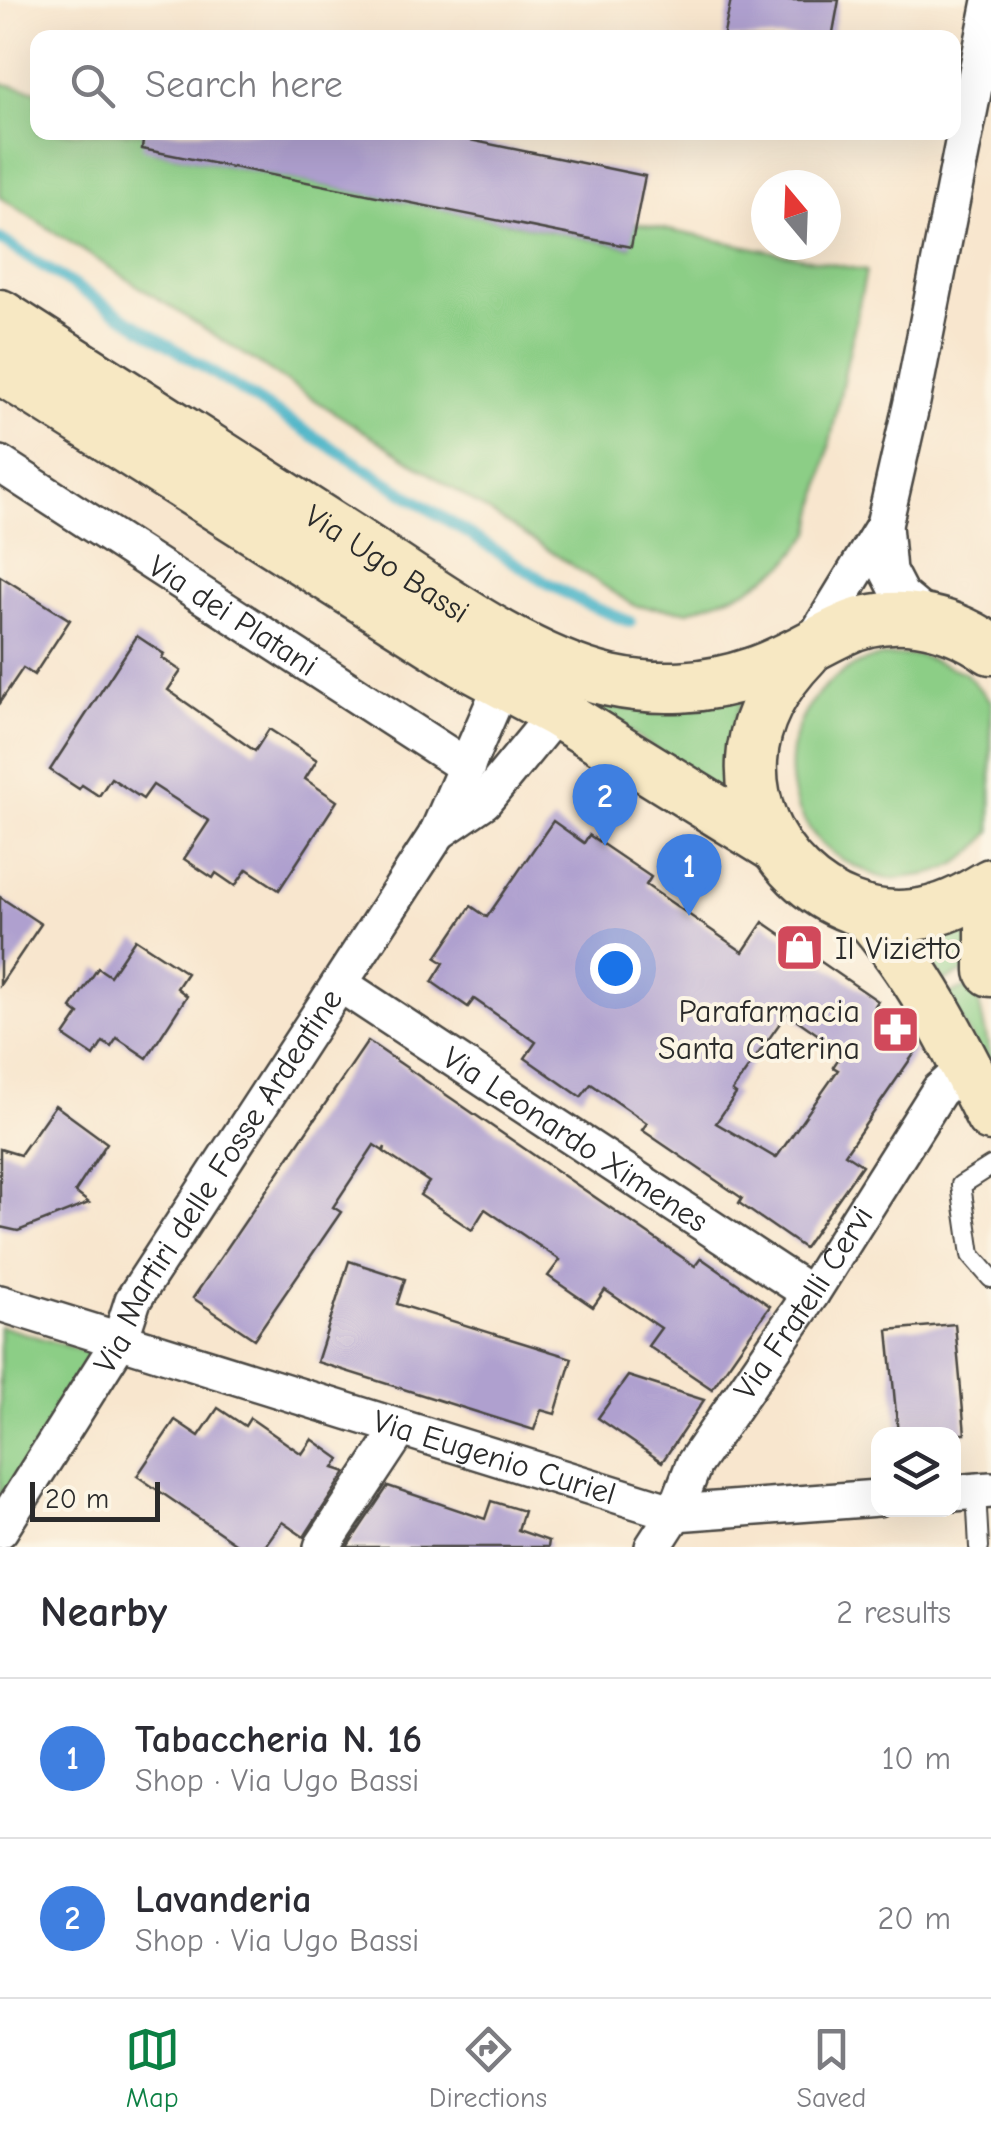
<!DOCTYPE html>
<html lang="en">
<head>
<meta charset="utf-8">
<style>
	:root { --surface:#fff; --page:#f7f7f7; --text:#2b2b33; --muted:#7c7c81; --line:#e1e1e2; --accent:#0b8043 }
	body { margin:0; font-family:"Comic Neue",sans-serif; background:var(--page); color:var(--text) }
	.controls { position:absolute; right:30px; bottom:30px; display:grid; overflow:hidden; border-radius:20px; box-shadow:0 10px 40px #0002 }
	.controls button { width:90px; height:90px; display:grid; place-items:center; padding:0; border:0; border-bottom:2px solid var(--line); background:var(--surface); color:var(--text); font:50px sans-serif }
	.compass { position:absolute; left:751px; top:170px; width:90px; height:90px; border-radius:50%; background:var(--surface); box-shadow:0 10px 40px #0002; rotate:341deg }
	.scale { position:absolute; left:30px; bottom:25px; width:130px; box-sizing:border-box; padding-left:10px; border:5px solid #2b2b2b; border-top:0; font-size:28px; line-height:35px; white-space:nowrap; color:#2b2b2b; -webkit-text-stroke:8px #fcf5e5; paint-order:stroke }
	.you { position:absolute; left:615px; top:968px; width:35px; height:35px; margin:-25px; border:8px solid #fff; border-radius:50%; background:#1a73e8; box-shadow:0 0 0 15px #1a73e833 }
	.badge { display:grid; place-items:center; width:65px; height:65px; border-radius:50%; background:var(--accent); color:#fff; font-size:32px; font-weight:700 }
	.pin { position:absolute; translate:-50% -82px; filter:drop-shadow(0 2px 5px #0008) }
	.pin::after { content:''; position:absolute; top:52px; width:35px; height:30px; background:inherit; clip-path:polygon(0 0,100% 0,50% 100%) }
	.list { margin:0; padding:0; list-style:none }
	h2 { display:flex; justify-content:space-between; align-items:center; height:130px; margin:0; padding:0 40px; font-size:42px }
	h2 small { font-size:32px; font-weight:400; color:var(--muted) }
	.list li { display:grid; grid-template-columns:65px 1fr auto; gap:30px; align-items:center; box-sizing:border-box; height:160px; padding:0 40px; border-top:2px solid var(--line) }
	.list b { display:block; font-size:38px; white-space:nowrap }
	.list p { margin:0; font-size:32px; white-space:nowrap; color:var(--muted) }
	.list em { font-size:32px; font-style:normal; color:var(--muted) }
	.icon { flex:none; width:55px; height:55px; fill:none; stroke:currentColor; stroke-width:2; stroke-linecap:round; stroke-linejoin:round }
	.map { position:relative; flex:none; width:991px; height:1547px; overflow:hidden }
	.search { position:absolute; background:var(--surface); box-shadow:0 10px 40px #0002; left:30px; right:30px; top:30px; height:110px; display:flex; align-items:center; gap:25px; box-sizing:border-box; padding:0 35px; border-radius:20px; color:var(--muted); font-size:38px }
	.sheet { height:450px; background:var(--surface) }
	nav { display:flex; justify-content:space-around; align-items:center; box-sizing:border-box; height:140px; border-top:2px solid var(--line); background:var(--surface); font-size:28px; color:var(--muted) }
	nav a { display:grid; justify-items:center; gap:5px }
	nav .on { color:var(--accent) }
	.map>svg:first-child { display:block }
	.green { fill:#8cce86; stroke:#5c7c58; stroke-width:2.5 }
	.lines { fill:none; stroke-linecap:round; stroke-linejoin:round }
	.stream { stroke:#4ab4c8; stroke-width:12 }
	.building { fill:#afa0cf; fill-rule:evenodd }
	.lane-casing { stroke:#4a4743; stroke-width:22 }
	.street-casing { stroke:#4a4743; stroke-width:40 }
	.secondary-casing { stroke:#4a4743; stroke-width:55 }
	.lane { stroke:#fff; stroke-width:18 }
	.street { stroke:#fff; stroke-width:35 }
	.secondary { stroke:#f7e8c3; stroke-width:50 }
	.labels { text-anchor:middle; stroke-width:8; stroke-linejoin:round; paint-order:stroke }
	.street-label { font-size:32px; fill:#2b2b2b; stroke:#fcf5e5 }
	.poi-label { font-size:32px; fill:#2b2b2b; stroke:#fcf5e5; text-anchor:start }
</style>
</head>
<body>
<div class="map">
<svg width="991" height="1547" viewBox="0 0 991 1547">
	<rect width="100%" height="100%" fill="#fcf5e5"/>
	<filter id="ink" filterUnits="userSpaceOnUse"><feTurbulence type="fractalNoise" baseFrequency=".01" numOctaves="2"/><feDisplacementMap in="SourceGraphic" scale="20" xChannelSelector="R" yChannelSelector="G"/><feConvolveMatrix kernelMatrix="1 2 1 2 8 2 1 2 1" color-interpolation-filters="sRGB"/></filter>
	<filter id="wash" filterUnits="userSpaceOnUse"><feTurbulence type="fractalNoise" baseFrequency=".0048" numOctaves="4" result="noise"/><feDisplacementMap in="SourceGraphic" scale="40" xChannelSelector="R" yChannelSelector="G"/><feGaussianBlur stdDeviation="2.25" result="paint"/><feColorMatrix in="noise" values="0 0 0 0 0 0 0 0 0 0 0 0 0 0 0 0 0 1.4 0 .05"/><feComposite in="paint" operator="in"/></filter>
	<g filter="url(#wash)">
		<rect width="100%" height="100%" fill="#f8e6ce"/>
		<g class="green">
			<path d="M0,83L37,91L38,132L157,133L154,151L630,247L635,223L866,271L811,533L785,565L746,590L688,611L635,606L0,197Z"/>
			<path d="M918,655L965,673L991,701V831C974,857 946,874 916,876C906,877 894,880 885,878C878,877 870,873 864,870C764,832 768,701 865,661C880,654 902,656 918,655Z"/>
			<path d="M746,693C723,746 724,754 739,809L591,704C651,715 687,705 746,693Z"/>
			<path d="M967,921L979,965L944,981L906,932Z"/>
			<path d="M975,984L991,1059V1074L947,995Z"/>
			<path d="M0,1326L94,1354L0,1501Z"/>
		</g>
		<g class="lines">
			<path class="stream" d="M0,239L544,581L586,604L630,622"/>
		</g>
		<g id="blocks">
			<g class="building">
				<path d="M731,0H839L832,38H723Z"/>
				<path d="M144,132H431L645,176L631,247L142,149Z"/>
				<path d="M0,576L70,620L34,675L23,668L0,702Z"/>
				<path d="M137,636L164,654L162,658L181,671L168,690L255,751L269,729L317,760L305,779L337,801L279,890L247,869L235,886L216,873L213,878L184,859L209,821L153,785L143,799L111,778L99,796L82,785L79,789L50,770Z"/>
				<path d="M553,821L584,843L589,835L651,877L646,885L743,952L763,922L878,1001L875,1006L891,1017L887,1023L904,1034L900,1040L916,1051L845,1154L862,1165L804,1248L739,1203L742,1198L642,1130L647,1123L591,1084L581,1097L525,1058L536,1042L474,999L468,1007L432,982L444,963L436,958L471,906L487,917ZM787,1013L843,1052L833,1067L838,1070L776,1158L716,1123L736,1094L732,1091Z"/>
				<path d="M0,897L41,924L0,985Z"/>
				<path d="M135,939L187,973L177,988L187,996L147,1058L117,1038L111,1047L103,1042L94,1056L64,1036L79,1014L71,1008L98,968L110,976Z"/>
				<path d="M368,1041L695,1266L701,1258L770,1306L712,1389L648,1346L661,1328L605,1290L593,1307L548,1276L560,1260L485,1209L472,1230L420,1195L429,1182L384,1152L385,1147L383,1151L374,1145L333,1207L341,1212L254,1339L193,1298Z"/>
				<path d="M55,1105L107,1143L75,1192L89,1203L18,1231L0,1227V1149L20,1155Z"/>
				<path d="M349,1261L405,1279L397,1304L572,1358L555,1414L541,1410L534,1430L317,1362Z"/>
				<path d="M955,1324L965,1434H898L888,1330Z"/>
				<path d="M628,1376L704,1400L662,1462L598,1418Z"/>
				<path d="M218,1408L245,1426L250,1418L302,1454L312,1439L340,1459L334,1468L346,1472L304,1537L282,1522L264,1547H241L137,1476L175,1420L199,1436Z"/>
				<path d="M388,1486L485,1519L491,1501L524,1511L518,1530L549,1541L548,1547H347Z"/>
			</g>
		</g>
	</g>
	<g filter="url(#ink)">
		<use href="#blocks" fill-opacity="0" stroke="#4a4743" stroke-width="2.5"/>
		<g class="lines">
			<defs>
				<g id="lane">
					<path d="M991,1166L961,1185L971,1255L991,1278"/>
					<path d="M976,1491L979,1547"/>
				</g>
				<g id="street">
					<path id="s1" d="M0,464L467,767"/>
					<path d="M930,620L901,596L888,571L884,525L912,402L991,1"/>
					<path d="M809,648L884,525"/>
					<path d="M437,833L484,801L557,712"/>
					<path id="s2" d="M340,984L811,1294"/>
					<path id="s3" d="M0,1303L675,1513L878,1498"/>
					<path d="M954,1493L991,1490"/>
					<path id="s4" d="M0,1530L120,1340L133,1300L437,834L502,684L514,666"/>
					<path d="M322,1547L400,1429"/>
					<path id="s5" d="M653,1547L675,1513L694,1464L811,1294L939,1091L966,1067"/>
				</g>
				<g id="secondary">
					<path id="s6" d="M0,315C119,391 239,468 358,544C432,592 524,661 610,681C656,691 707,689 752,673C784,663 811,645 841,631C890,606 949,619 991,649"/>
					<path d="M0,368L464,662L557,712L774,846"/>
					<path d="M805,653C776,683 754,718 752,760C747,847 827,925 913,915C943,912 966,899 991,884"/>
					<path d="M866,912C920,973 955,1044 991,1116"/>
					<path d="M991,923V971"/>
				</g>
			</defs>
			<use href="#lane" class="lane-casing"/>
			<use href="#street" class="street-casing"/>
			<use href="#secondary" class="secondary-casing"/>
			<use href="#lane" class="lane"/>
			<use href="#street" class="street"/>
			<use href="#secondary" class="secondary"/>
		</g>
	</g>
	<defs>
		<symbol id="shop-square" viewBox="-11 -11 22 22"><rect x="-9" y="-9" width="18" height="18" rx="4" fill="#d1495b" stroke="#fcf5e5"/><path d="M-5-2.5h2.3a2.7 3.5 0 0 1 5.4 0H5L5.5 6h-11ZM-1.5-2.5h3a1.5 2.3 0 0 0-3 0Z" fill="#fff"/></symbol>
		<symbol id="pharmacy-square" viewBox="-11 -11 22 22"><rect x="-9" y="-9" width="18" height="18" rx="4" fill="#d1495b" stroke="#fcf5e5"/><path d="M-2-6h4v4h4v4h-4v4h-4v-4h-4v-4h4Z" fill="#fff"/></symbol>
	</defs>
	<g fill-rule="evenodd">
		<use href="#shop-square" x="772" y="920" width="55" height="55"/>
		<use href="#pharmacy-square" x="868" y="1002" width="55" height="55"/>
	</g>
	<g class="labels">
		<g class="street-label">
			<text dy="11" stroke="none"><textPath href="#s6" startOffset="460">Via Ugo Bassi</textPath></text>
			<text dy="11" stroke="none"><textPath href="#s1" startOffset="278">Via dei Platani</textPath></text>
			<text dy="11" stroke="none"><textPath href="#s2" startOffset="282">Via Leonardo Ximenes</textPath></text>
			<text dy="11" stroke="none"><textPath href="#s4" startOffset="412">Via Martiri delle Fosse Ardeatine</textPath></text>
			<text dy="11" stroke="none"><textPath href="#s5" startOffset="288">Via Fratelli Cervi</textPath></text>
			<text dy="11" stroke="none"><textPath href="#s3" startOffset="518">Via Eugenio Curiel</textPath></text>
		</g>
		<g class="poi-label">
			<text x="835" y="959">Il Vizietto</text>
			<text x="860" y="1022" text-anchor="end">Parafarmacia<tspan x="860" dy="37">Santa Caterina</tspan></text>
		</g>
	</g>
</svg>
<div class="controls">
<button><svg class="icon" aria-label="layers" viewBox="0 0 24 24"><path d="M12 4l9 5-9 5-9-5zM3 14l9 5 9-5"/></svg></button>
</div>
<svg class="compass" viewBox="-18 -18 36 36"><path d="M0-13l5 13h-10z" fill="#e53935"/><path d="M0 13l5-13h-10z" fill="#7c7c81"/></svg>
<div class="scale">20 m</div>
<div class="you"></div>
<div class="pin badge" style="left:689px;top:916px;background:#3f7fe0">1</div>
<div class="pin badge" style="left:605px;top:846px;background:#3f7fe0">2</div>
<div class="search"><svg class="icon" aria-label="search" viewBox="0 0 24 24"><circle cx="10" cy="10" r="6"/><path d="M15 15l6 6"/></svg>Search here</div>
</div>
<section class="sheet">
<h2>Nearby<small>2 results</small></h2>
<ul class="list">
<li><span class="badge" style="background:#3f7fe0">1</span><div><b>Tabaccheria N. 16</b><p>Shop · Via Ugo Bassi</p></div><em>10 m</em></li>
<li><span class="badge" style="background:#3f7fe0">2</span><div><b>Lavanderia</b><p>Shop · Via Ugo Bassi</p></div><em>20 m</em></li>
</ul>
</section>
<nav>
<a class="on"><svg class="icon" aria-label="map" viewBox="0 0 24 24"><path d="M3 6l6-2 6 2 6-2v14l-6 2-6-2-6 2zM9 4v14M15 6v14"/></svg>Map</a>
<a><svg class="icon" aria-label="directions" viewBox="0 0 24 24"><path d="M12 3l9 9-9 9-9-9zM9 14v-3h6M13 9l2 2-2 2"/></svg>Directions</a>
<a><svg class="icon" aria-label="saved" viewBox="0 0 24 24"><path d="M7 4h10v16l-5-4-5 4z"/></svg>Saved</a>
</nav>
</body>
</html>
